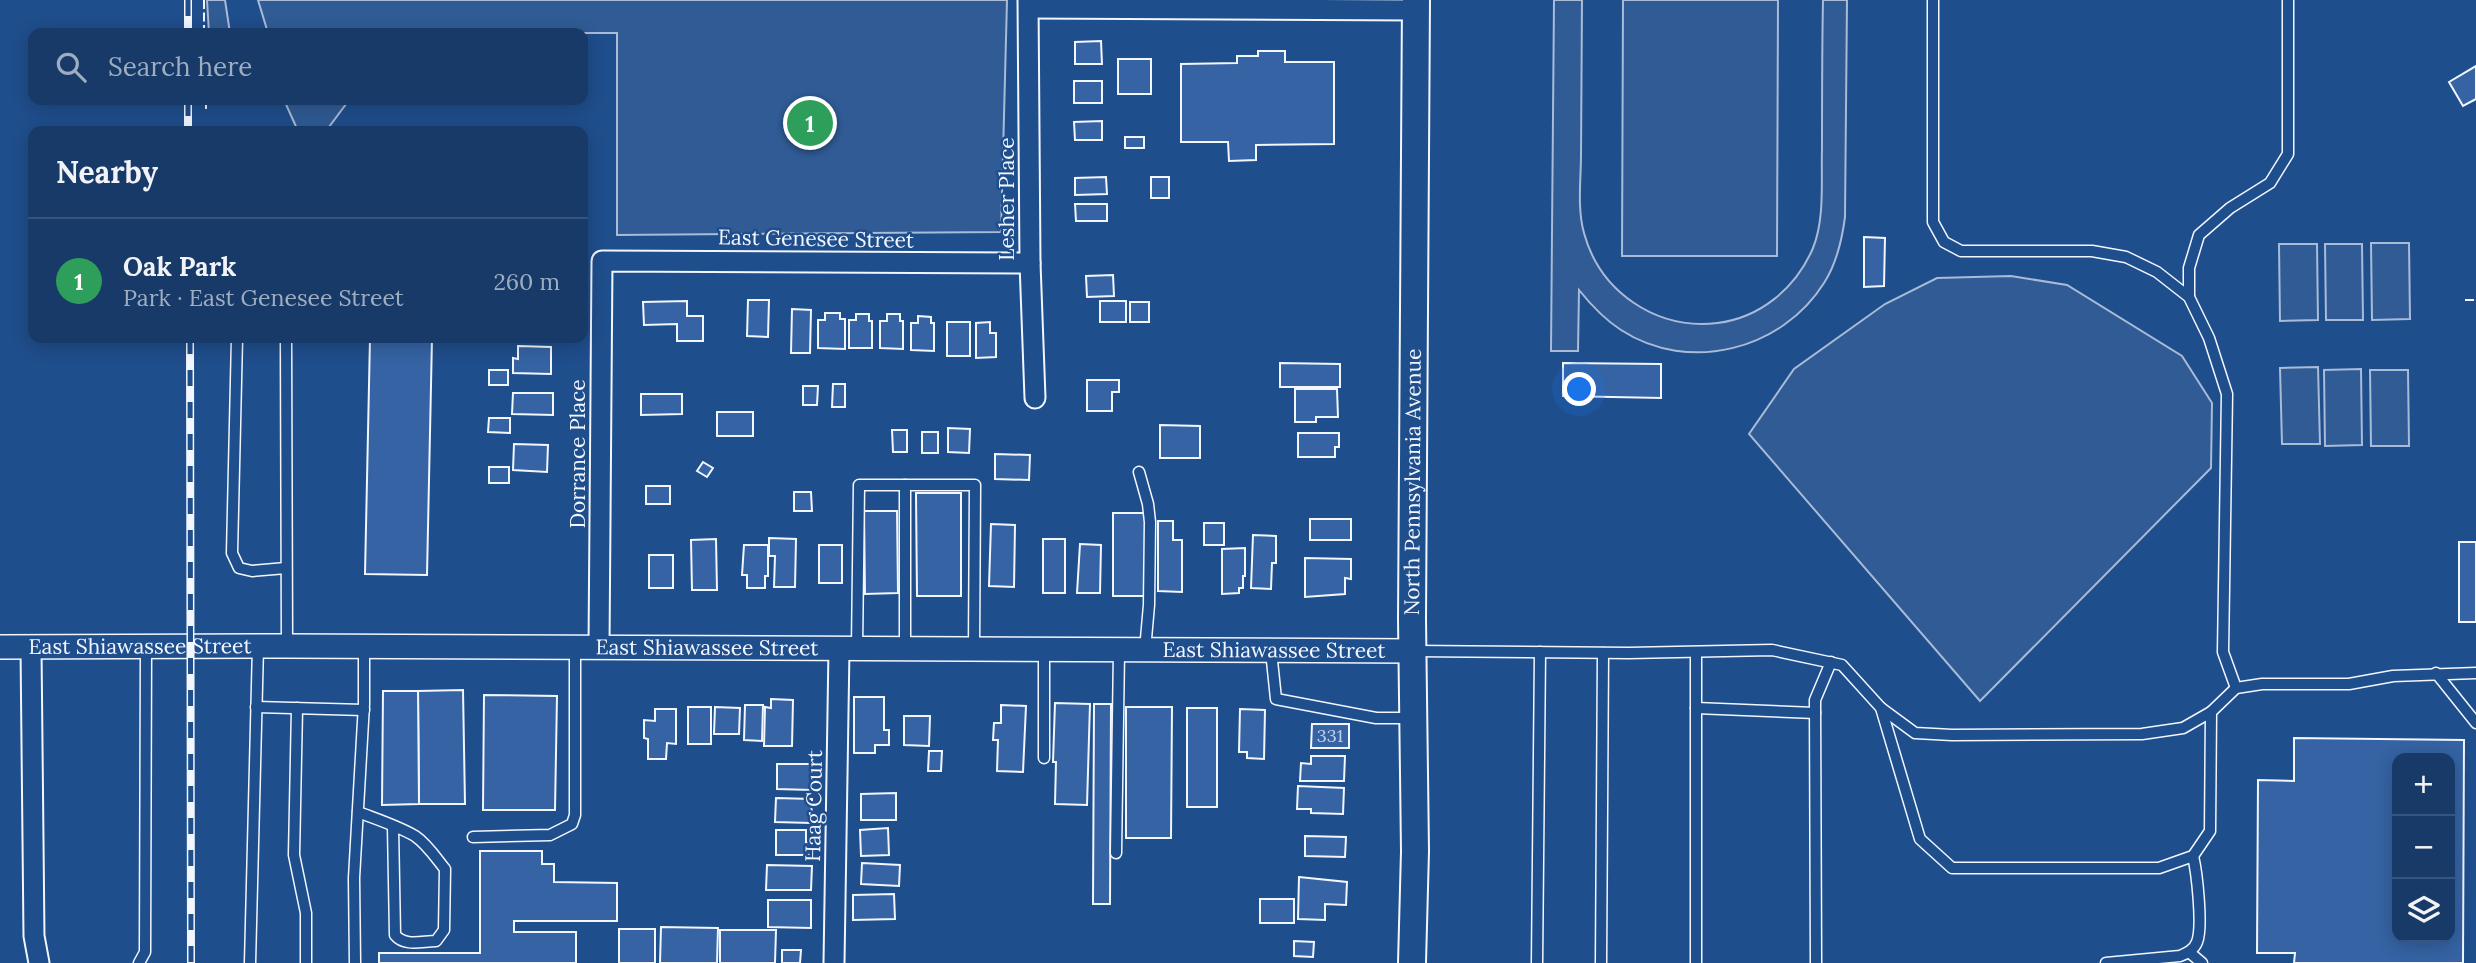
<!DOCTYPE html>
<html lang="en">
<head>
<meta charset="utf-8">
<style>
	:root { --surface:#173a69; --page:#20416f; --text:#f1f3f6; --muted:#9eadc0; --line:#36547d; --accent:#8c9099 }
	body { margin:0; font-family:Lora,serif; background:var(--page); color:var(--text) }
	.controls { position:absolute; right:21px; bottom:21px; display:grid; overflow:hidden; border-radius:14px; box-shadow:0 4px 18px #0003 }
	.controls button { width:63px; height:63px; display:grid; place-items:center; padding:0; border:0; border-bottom:2px solid var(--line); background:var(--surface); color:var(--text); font:35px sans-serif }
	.you { position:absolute; left:1580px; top:390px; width:24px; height:24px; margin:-18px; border:5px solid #fff; border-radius:50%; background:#1a73e8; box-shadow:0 0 0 10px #1a73e833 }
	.badge { display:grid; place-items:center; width:46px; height:46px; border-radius:50%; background:var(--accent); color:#fff; font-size:23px; font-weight:700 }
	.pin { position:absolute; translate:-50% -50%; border:4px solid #fff; box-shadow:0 2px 7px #0006 }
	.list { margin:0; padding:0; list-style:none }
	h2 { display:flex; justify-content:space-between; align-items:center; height:91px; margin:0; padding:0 28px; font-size:30px }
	h2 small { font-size:23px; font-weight:400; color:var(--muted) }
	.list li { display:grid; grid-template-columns:46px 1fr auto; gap:21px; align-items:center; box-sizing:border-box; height:126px; padding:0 28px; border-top:2px solid var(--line) }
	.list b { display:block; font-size:26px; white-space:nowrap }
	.list p { margin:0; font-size:23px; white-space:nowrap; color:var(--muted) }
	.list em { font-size:23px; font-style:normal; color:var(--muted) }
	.icon { flex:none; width:38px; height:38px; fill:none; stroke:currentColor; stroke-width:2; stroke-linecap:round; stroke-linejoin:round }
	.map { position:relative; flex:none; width:2476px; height:963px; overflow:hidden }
	.search { position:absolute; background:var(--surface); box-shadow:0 4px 18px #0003; left:28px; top:28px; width:560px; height:77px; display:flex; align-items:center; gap:18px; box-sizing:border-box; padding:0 24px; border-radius:14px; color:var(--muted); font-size:26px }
	.panel { position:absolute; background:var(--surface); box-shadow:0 4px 18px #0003; left:28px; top:126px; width:560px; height:217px; border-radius:14px }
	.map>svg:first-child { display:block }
	.green { fill:#305b95; stroke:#a8bbd7; stroke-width:2 }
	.building { fill:#3563a3; stroke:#f2f6ff; stroke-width:2; fill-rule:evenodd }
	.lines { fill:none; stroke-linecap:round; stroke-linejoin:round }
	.service-casing { stroke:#f2f6ff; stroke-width:13 }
	.minor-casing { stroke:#f2f6ff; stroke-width:23 }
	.tertiary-casing { stroke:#f2f6ff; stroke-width:26 }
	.secondary-casing { stroke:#f2f6ff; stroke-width:30 }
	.service { stroke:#1f4e8c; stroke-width:10 }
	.minor { stroke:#1f4e8c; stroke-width:19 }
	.tertiary { stroke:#1f4e8c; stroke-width:23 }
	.secondary { stroke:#1f4e8c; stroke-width:26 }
	.rail-casing { stroke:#f2f6ff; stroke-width:8 }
	.rail { stroke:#1f4e8c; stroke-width:5; stroke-dasharray:16; stroke-linecap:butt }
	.fence { stroke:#f2f6ff; stroke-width:2; stroke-dasharray:9 3.5; stroke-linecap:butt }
	.labels { text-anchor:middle; stroke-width:5; stroke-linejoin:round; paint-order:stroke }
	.number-label { font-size:18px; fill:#c3d1e8 }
	.street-label { font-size:21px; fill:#f2f6ff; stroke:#1f4e8c }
</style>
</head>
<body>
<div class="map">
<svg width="2476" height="963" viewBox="0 0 2476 963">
	<rect width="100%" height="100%" fill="#1f4e8c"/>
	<g class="green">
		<path d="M207,0H225L230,33H209Z"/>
		<path d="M258,0H1007L1001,232L617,235V33H268Z"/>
		<path d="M1554,0H1582C1582,51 1581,103 1581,154C1581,180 1577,208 1584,233C1600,292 1656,330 1717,323C1760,318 1796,288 1813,248C1825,218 1821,181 1822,149C1822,99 1822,50 1823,0H1847L1845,217C1842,240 1837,263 1824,283C1782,350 1689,374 1621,330C1604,319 1591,305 1579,290L1578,351H1551Z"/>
		<path d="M1623,0H1778L1777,256H1622Z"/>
		<path d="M284,100H349L326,131H298Z"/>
		<path d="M2371,243H2409L2410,319L2372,320Z"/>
		<path d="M2279,244H2317L2318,320L2280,321Z"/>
		<path d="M2325,244H2362L2363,320H2326Z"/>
		<path d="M2011,276L2067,285L2182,356L2212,403L2211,468L1980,701L1749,434L1794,369L1885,304L1937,278Z"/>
		<path d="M2318,367L2320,444H2282L2280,368Z"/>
		<path d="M2361,369L2362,445L2325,446L2324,370Z"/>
		<path d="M2370,370H2408L2409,446H2371Z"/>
	</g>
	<g class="building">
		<path d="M1101,41L1102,64H1075V42Z"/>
		<path d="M1258,51H1285V62H1334V144L1256,145V160L1229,161L1228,142H1181V64L1237,63V56H1258Z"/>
		<rect x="1118" y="59" width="33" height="35"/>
		<path d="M2476,66V99L2463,106L2449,82Z"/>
		<rect x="1074" y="81" width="28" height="22"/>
		<path d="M1102,121V140H1075L1074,122Z"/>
		<rect x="1125" y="137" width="19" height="11"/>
		<path d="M1106,177L1107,194L1075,195V178Z"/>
		<rect x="1151" y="177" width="18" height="21"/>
		<path d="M1075,204H1107V221H1076Z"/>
		<path d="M1864,237L1885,238L1884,286L1864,287Z"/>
		<path d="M1113,275L1114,296L1087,297L1086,276Z"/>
		<path d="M748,300H769L768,337L747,336Z"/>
		<path d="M687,301V316H703V341H677V324L644,325L643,302Z"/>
		<rect x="1100" y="301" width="26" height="21"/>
		<rect x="1130" y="302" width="19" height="20"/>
		<path d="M792,309L811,310L810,353H791Z"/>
		<path d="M825,313H840V319H845V349L818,348V320H825Z"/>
		<path d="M856,314H869V321H872V348H849V320H856Z"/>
		<path d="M887,314H900V321H903V349L880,348V321H887Z"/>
		<path d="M918,316L931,317V323H934V351L911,350V323H918Z"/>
		<rect x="947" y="322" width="23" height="34"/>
		<path d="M990,322V333H996V357L976,358V323Z"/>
		<path d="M370,338H432L427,575L365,574Z"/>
		<path d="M489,338H506V340L489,341Z"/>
		<path d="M518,346L551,347V374L513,373V358L518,359Z"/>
		<path d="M1280,363L1340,364V387H1280Z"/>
		<path d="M1563,363L1661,364V398L1563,396Z"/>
		<rect x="489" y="370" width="19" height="15"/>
		<path d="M1087,380H1119V392H1112V411H1087Z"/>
		<path d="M833,384H845V407H832Z"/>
		<path d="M803,386H818L817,405H803Z"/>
		<path d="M1295,389H1337L1338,417H1316V422H1295Z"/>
		<path d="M513,393H553V415L512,414Z"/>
		<path d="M641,394H682V414L641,415Z"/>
		<rect x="717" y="412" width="36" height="24"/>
		<path d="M489,418H510V433L488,432Z"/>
		<path d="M1160,425L1200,426V458H1160Z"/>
		<path d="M948,428L970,429L969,453L948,452Z"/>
		<path d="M892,430H907V452H893Z"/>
		<rect x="922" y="432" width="16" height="21"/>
		<path d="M1298,433H1339V447H1335V457H1298Z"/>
		<path d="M514,444L548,445L547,472L513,470Z"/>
		<path d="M995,454L1030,455L1029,480L995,479Z"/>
		<path d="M703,462L713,468L707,477L697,471Z"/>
		<rect x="489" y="467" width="20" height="16"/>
		<rect x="646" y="486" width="24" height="18"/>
		<path d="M794,492H811L812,511H794Z"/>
		<path d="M916,493H961V596H917Z"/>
		<path d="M864,511H897L898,593L865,594Z"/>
		<rect x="1113" y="513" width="33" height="83"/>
		<rect x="1310" y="519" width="41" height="21"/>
		<path d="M1158,521H1173V540H1182V592L1158,591Z"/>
		<rect x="1204" y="523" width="20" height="22"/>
		<path d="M991,524L1015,525L1014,587L989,586Z"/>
		<path d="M1253,535L1276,536V563H1272L1271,589L1251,588Z"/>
		<path d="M769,538L796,539L795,587H774L775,556H769Z"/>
		<path d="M716,539L717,590H692L691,540Z"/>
		<rect x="1043" y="539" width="22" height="54"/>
		<rect x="2459" y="542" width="17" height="80"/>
		<path d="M1080,544L1101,545L1100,593H1077Z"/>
		<path d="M744,545H768V576H765V588H747V575H742Z"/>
		<rect x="819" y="545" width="23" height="38"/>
		<path d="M1245,548V576H1243V588H1239V593L1222,594V549Z"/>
		<rect x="649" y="555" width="24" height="33"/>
		<path d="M1305,558L1351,559V579L1345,578V594L1305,597Z"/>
		<path d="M463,690L465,804H419L418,691Z"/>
		<path d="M383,691H418L419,804L382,805Z"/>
		<path d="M484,695L557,696L555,810H483Z"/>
		<path d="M854,697H884V730H889V745H875V753H854Z"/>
		<path d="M771,699L793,700L792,746H764L765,707L771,708Z"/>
		<path d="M1055,703L1090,704L1087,805L1055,804L1056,762H1053Z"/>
		<path d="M1094,704H1111L1110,904H1093Z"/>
		<path d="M745,705H763L762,741L744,740Z"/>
		<path d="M1001,705L1026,706L1023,772L997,771L998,740H993L994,723H1001Z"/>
		<rect x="688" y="707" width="23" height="37"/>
		<path d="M715,707L740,708L739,734H714Z"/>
		<path d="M1126,707H1172L1171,838H1126Z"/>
		<rect x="1187" y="708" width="30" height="99"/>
		<path d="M655,709H676V744L667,743L666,759H648V739L644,738V720L655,721Z"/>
		<path d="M1240,709L1265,710L1264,759L1247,758V752H1239Z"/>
		<path d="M904,716H930L929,746L904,745Z"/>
		<path d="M1312,724H1349V748H1311Z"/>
		<path d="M2294,738L2464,740L2463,963H2294L2295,953H2257L2258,780L2294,781ZM2397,758H2450V937H2397Z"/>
		<path d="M929,751H942L941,771H928Z"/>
		<path d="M1311,756H1345L1344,781H1300L1301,763L1311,764Z"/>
		<path d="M777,764H811V790L777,789Z"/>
		<path d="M1298,786L1344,788L1343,814L1311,813V809H1297Z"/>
		<path d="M896,793V820H861V794Z"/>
		<path d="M776,798L812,799L811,823L775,822Z"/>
		<path d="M888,828L889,855L861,856L860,830Z"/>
		<path d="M776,830H806V842H813V855H776Z"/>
		<path d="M1305,836L1346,837L1345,857L1305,856Z"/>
		<path d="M480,851H542V864H554V882L617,883V921H514V932H576V963H379V953H480Z"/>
		<path d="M862,863L900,865L899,886L861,884Z"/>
		<path d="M767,865L812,866L811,890H766Z"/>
		<path d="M1299,877L1347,882L1346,905L1325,904V920L1298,919Z"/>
		<path d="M894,894L895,919L853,920V895Z"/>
		<rect x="1260" y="899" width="34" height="24"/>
		<path d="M768,900H811V928L768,927Z"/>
		<path d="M661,927L718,928L717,963H660Z"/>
		<rect x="619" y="929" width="36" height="34"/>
		<path d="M720,930H776L775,963H720Z"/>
		<path d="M1294,941L1314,942L1313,957L1294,956Z"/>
		<path d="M782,950H801L800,963H782Z"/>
	</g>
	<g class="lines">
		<defs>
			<g id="service">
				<path d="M1933,0V222L1944,242L1961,251H2092L2126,257L2157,272L2189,297L2209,338L2227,394L2223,652L2236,688"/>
				<path d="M2189,297V268L2199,235L2230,208L2270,183L2288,154V0"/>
				<path d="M237,338L232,553L239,568L252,571L286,568"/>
				<path d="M286,338L287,645"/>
				<path d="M1139,472L1148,504L1150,522L1149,605L1145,650"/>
				<path d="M857,648L859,485H975L974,649"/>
				<path d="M905,649V485"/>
				<path d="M1271,651L1276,699L1376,718H1411"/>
				<path d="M1413,651L1629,653L1772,650L1842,665L1881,708L1920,839L1952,868H2159L2193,856L2210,831L2211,712L2236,688L2262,684H2349L2393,676L2476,673"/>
				<path d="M1696,652V963"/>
				<path d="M2436,673L2476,723"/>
				<path d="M256,707L364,710"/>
				<path d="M297,708L294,855L306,913V963"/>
				<path d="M1696,708L1815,713"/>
				<path d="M1881,708L1915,733L1952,735L2142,734L2183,728L2211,712"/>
				<path d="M1044,758V650"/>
				<path d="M358,812C376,819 398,826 415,836C427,844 436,858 445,869L444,930L436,941C422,941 405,947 395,935L393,827"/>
				<path d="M473,837L550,835L572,824L575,815V648"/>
				<path d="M1116,853L1119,651"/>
				<path d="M2189,952L2202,963"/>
				<path d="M139,963L145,952L146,647"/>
				<path d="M250,963L258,646"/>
				<path d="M355,963L354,878L364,704V647"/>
				<path d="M1537,963L1540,652"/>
				<path d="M1601,963L1603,653"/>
				<path d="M1816,963L1815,700L1831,662"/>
				<path d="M2106,963L2180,956C2187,953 2194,950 2197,942C2203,927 2197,873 2193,856"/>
			</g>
			<g id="minor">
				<path d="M1028,0L1030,263L1035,398"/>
				<path d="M1029,8L1416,10"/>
				<path d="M31,648L34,936L39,963"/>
				<path d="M599,648L602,261L1030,263"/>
				<path d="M834,963L839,649"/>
			</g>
			<g id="tertiary">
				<path id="s1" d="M0,647L287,646L1413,651"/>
			</g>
			<g id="secondary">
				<path id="s2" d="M1412,963L1415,851L1412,619L1416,0"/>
			</g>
		</defs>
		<use href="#service" class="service-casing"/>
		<use href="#minor" class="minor-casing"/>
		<use href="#tertiary" class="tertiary-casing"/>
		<use href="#secondary" class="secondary-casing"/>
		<use href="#service" class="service"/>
		<use href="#minor" class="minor"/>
		<use href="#tertiary" class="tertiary"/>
		<use href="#secondary" class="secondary"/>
		<defs>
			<g id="rail">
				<path d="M188,0V33"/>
				<path d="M188,100V131"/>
				<path d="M190,338L191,963"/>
			</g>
		</defs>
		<use href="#rail" class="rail-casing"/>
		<use href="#rail" class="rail"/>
		<g class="fence">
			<path d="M204,0V33"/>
			<path d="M206,100V111"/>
			<path d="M2465,300H2476"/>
		</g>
	</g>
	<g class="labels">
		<g class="number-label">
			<text x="1330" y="742">331</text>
		</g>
		<g class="street-label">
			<text transform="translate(1007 199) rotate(-90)" y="7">Lesher Place</text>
			<text transform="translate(816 239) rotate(1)" y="7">East Genesee Street</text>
			<text transform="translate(578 454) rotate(-90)" y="7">Dorrance Place</text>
			<text dy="7" stroke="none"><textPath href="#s2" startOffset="481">North Pennsylvania Avenue</textPath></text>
			<text dy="7" stroke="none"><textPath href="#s1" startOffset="140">East Shiawassee Street</textPath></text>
			<text dy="7" stroke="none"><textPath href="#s1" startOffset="707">East Shiawassee Street</textPath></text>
			<text dy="7" stroke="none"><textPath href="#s1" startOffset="1274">East Shiawassee Street</textPath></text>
			<text transform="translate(814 806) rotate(-89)" y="7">Haag Court</text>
		</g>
	</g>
</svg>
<div class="controls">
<button>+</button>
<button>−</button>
<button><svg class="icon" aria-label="layers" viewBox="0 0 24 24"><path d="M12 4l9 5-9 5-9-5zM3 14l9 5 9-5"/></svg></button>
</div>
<div class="you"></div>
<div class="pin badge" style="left:810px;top:123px;background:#2e9e5b">1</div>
<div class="search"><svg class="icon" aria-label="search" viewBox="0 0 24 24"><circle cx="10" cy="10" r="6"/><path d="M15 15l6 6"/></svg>Search here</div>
<section class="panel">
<h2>Nearby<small></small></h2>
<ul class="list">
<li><span class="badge" style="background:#2e9e5b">1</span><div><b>Oak Park</b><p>Park · East Genesee Street</p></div><em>260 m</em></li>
</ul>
</section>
</div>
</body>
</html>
